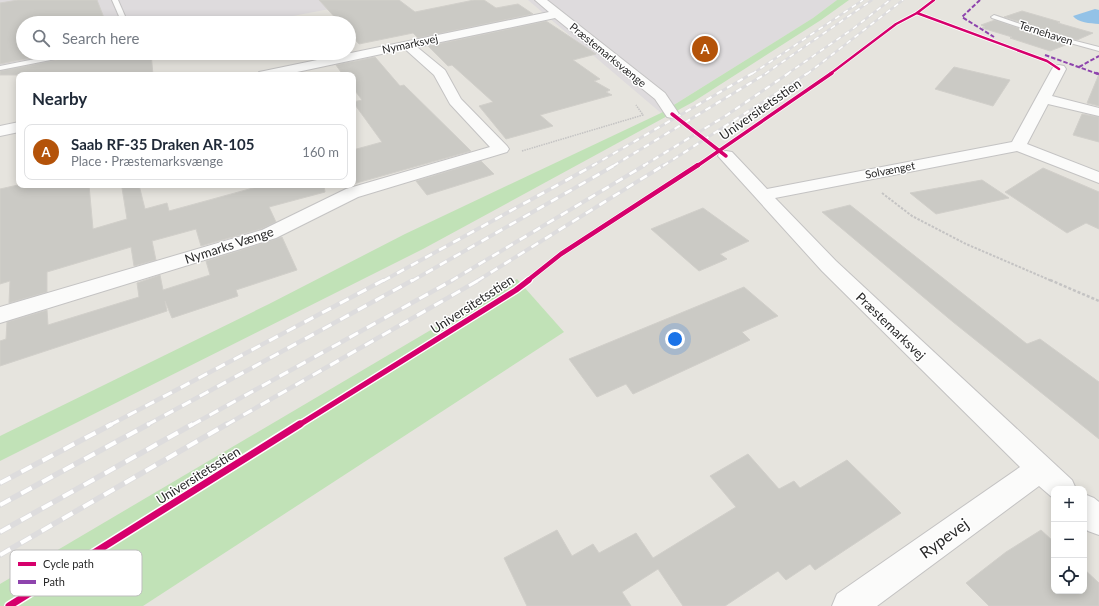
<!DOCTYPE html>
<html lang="en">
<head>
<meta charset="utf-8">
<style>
	:root { --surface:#fff; --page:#f2f2f3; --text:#1f2937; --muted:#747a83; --line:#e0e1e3; --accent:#b45309 }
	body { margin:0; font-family:Lato,sans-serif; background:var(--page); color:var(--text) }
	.controls { position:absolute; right:12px; bottom:12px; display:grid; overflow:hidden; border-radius:8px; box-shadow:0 2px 10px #0003 }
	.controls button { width:36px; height:36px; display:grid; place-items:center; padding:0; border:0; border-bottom:1px solid var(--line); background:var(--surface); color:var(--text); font:20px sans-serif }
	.you { position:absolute; left:675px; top:339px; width:14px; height:14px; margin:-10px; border:3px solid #fff; border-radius:50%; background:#1a73e8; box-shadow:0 0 0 6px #1a73e833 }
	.badge { display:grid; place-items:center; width:26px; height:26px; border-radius:50%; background:var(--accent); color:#fff; font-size:13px; font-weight:700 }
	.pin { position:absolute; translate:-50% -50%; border:2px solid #fff; box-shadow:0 1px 4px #0006 }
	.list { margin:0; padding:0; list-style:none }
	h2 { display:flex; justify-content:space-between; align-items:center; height:52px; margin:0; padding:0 16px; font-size:17px }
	h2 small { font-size:13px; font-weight:400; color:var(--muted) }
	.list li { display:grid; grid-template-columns:26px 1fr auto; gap:12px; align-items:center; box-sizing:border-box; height:56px; margin:0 8px 8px; padding:0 8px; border:1px solid var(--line); border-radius:8px }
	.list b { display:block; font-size:15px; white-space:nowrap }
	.list p { margin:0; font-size:13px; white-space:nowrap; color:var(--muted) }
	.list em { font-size:13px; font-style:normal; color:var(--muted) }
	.icon { flex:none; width:22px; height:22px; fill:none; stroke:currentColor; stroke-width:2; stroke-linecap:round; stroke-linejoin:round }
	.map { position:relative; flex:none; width:1099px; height:606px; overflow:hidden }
	.search { position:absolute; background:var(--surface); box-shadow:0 2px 10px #0003; left:16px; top:16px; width:340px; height:44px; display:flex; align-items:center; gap:10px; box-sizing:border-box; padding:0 14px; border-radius:22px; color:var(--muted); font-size:15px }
	.panel { position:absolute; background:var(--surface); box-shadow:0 2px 10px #0003; left:16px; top:72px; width:340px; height:116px; border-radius:8px }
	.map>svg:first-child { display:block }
	.industrial { fill:#dedbdd }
	.green { fill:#c1e2b7 }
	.water { fill:#93c2e7 }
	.building { fill:#cbcac5; stroke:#d1cfca }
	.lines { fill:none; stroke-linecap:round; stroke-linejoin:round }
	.service-casing { stroke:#c4c3c3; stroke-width:2 }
	.minor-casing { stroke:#c4c3c3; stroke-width:2 }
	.path-far2 { stroke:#c4c3c3; stroke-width:1.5; stroke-dasharray:1.5 1; stroke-linecap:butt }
	.path-far1 { stroke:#c4c3c3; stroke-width:2; stroke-dasharray:2.5 1.5; stroke-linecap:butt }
	.path { stroke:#c4c3c3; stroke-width:2.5; stroke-dasharray:3 2; stroke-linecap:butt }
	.service { fill:#fbfbfa; fill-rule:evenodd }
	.minor { fill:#fbfbfa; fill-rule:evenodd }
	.rail-far4-casing { stroke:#dddcdd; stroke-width:2.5 }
	.rail-far3-casing { stroke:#dddcdd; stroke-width:3 }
	.rail-far2-casing { stroke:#dddcdd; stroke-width:4 }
	.rail-far1-casing { stroke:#dddcdd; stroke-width:4.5 }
	.rail-casing { stroke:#dddcdd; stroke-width:5.5 }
	.rail-far4 { stroke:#fff; stroke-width:1.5; stroke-dasharray:5; stroke-linecap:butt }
	.rail-far3 { stroke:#fff; stroke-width:2; stroke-dasharray:6; stroke-linecap:butt }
	.rail-far2 { stroke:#fff; stroke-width:2.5; stroke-dasharray:8; stroke-linecap:butt }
	.rail-far1 { stroke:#fff; stroke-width:3; stroke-dasharray:10; stroke-linecap:butt }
	.rail { stroke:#fff; stroke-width:4; stroke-dasharray:12; stroke-linecap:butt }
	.quiet-far1 { stroke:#8e44ad; stroke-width:2; stroke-dasharray:4.5 2; stroke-linecap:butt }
	.quiet { stroke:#8e44ad; stroke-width:2.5; stroke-dasharray:5.5 2.5; stroke-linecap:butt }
	.cycleway-far4-casing { stroke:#fff; stroke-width:4 }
	.cycleway-far3-casing { stroke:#fff; stroke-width:5 }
	.cycleway-far2-casing { stroke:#fff; stroke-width:6 }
	.cycleway-far1-casing { stroke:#fff; stroke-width:8 }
	.cycleway-casing { stroke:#fff; stroke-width:10 }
	.cycleway-far4 { stroke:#d6006c; stroke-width:2.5 }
	.cycleway-far3 { stroke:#d6006c; stroke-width:3.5 }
	.cycleway-far2 { stroke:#d6006c; stroke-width:4.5 }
	.cycleway-far1 { stroke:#d6006c; stroke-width:5.5 }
	.cycleway { stroke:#d6006c; stroke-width:7 }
	.labels { text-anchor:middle; stroke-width:3; stroke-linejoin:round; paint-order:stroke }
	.far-street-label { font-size:11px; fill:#282828; stroke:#fff }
	.street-label { font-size:13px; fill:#282828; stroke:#fff }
	.near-street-label { font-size:16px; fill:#282828; stroke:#fff }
	.key { fill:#fff; stroke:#bebebe; stroke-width:1 }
	.key-label { font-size:11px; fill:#282828 }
</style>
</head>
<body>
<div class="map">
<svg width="1099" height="606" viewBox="0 0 1099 606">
	<rect width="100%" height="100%" fill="#e6e4de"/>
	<g class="industrial">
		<path d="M0,0H377L256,23H23V53H98L0,72Z"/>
		<path d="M528,0H837L813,18L661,113Z"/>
	</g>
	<g class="green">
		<path d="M837,0H849L821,20L693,102L423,249L0,461V436L269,304L405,234L661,113L813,18Z"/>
		<path d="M517,279L564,332L143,606H0V584Z"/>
	</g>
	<path class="water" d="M1095,9L1099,10V24C1090,23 1078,23 1073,16Z"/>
	<g class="building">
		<path d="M18,0H97L106,23H23V53H57L0,64V3Z"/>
		<path d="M319,0H399L415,12L474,0H484L496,8L518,4L533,14L418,38L413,33L359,44L349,33V23H340Z"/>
		<path d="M1022,11L1060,22L1058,23L1093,33L1077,40L1004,17Z"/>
		<path d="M995,20L1052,39L1068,44L1050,51L1010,38L1012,37L982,28L985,27L981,25Z"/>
		<path d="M546,21L596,54L573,60L600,79L594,81L610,90L606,92L612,95L540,115L553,126L506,139L479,106L493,102L452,65L448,66L428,46Z"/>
		<path d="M80,53H151L153,75H0V71L76,56Z"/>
		<path d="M375,57L400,86L404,85L471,151L353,184V150L382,142L353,102L362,100L353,88V75H343L336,65Z"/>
		<path d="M954,67L1010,80L993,106L935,89Z"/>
		<path d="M1099,74V106L1087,103Z"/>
		<path d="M1082,114L1099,117V142L1073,135Z"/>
		<path d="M481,161L494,174L427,195L416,181Z"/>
		<path d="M1043,168L1099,192V229L1086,223L1067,233L1005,192Z"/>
		<path d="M982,180L1009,198L936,214L910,193Z"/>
		<path d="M18,185H89L93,229L127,219L122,188L139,185L145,209L167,203L169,211L264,185H324L325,192L269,207L276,222L261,229L201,246L196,229L152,241L156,260L134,266L131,247L47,272V292L9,303L10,281L0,284V189Z"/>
		<path d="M850,205L1027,344L1040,339L1099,382V439L953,322L822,212Z"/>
		<path d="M703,208L749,241L720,254L727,259L699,271L651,229Z"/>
		<path d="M282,237L297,270L236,290L238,296L172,318L165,301L167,311L0,366V341L6,339L7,322L47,310L48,325L139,297L137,283L160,275L163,290L210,275L206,261Z"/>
		<path d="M744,287L778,316L742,332L750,340L633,394L626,384L597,397L569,359Z"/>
		<path d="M748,454L779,489L794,481L800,488L847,460L901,513L815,570L810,564L786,580L778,571L725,606H683L658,569L622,592L631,606H527L504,558L557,530L572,556L593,544L599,553L636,533L653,558L736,507L710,476Z"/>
		<path d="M1041,530L1054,542V591H1084V569L1099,583V606H989L966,583L1006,552Z"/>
	</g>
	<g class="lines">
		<defs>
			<g id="service">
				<path d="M112,0H118L128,23H122Z"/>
				<path d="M994,15L1056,36L1099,47V51L1052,38L992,18L991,17Z"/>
				<path d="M65,53H79L76,55L0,70V66Z"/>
			</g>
			<g id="minor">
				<path d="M535,0H547L665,93L679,114L677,117L672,118L667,117L655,99L555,18L417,47L445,70L461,99L507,146L509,149L507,152L358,197L276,238L0,323V307L262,230L346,189L490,147L450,104L434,75L405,49L283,75H257L259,72L264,71L549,12Z"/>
				<path d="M1059,65L1064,66L1066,69L1052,96L1099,108V116L1048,104L1027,144L1099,172V183L1017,151L775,198L836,261L1072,480L1076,489H1054V499L1039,486L877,606H832L837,594L1020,467L822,271L718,156L720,152L726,151L732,152L767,189L1012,142L1052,69L1054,66Z"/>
				<path d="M19,122V132L0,136V126Z"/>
				<path d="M1084,494L1094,498L1099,502V535L1088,531L1084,527Z"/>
			</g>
		</defs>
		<use href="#service" class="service-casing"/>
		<use href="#minor" class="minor-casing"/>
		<path class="path-far2" d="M522,151L643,115L636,105"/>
		<path class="path-far1" d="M882,193L912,216L966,244L1052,281"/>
		<path class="path" d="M1050,280L1099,301"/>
		<use href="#service" class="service"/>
		<use href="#minor" class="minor"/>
		<defs>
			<g id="rail-far4">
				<path d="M752,74L863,0"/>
				<path d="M765,74L872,0"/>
				<path d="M787,74L854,28L890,0"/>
				<path d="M807,74L903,0"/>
			</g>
			<g id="rail-far3">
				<path d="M592,166L753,73"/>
				<path d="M613,166L767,73"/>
				<path d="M643,166L727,115L789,73"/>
				<path d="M663,166L808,73"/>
			</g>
			<g id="rail-far2">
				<path d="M383,281L594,165"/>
				<path d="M412,281L615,165"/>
				<path d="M451,281L645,165"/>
				<path d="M477,281L664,165"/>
			</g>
			<g id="rail-far1">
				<path d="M110,425L384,280"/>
				<path d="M147,425L413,280"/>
				<path d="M192,425L453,280"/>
				<path d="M226,425L479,280"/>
			</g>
			<g id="rail">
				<path d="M0,483L112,424"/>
				<path d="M0,505L149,424"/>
				<path d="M0,532L193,424"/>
				<path d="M0,555L227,424"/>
			</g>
		</defs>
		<use href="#rail-far4" class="rail-far4-casing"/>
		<use href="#rail-far3" class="rail-far3-casing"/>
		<use href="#rail-far2" class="rail-far2-casing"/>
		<use href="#rail-far1" class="rail-far1-casing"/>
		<use href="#rail" class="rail-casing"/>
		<use href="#rail-far4" class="rail-far4"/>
		<use href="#rail-far3" class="rail-far3"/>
		<use href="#rail-far2" class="rail-far2"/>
		<use href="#rail-far1" class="rail-far1"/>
		<use href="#rail" class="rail"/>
		<g class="quiet-far1">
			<path d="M980,0L962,17L994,37"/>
			<path d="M1045,55L1098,74"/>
			<path d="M1079,67L1099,56"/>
		</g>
		<path class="quiet" d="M1096,73L1099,74"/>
		<defs>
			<g id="cycleway-far4">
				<path d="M917,13L1047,61L1059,69"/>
				<path d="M830,74L896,24L917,13L934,0"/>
			</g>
			<g id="cycleway-far3">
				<path d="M672,114L726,156"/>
				<path d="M697,166L832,73"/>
			</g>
			<path id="cycleway-far2" d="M527,281L561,254L698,165"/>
			<path id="cycleway-far1" d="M299,425L516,290L529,280"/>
			<path id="cycleway" d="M9,606L300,424"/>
		</defs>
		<use href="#cycleway-far4" class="cycleway-far4-casing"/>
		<use href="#cycleway-far3" class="cycleway-far3-casing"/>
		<use href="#cycleway-far2" class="cycleway-far2-casing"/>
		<use href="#cycleway-far1" class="cycleway-far1-casing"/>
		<use href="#cycleway" class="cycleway-casing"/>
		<use href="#cycleway-far4" class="cycleway-far4"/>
		<use href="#cycleway-far3" class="cycleway-far3"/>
		<use href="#cycleway-far2" class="cycleway-far2"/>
		<use href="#cycleway-far1" class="cycleway-far1"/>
		<use href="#cycleway" class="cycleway"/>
	</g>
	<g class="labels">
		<g class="far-street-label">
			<text transform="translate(1046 33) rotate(18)" y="4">Ternehaven</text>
			<text transform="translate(410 44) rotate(-12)" y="4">Nymarksvej</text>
			<text transform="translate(608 55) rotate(39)" y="4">Præstemarksvænge</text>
			<text transform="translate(890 170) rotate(-11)" y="4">Solvænget</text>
		</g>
		<g class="street-label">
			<text transform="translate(760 109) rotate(-35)" y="5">Universitetsstien</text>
			<text transform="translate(229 245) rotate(-18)" y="5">Nymarks Vænge</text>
			<text transform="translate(472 304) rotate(-33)" y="5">Universitetsstien</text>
			<text transform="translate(891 326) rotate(44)" y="5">Præstemarksvej</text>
			<text transform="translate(198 475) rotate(-32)" y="5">Universitetsstien</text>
		</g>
		<g class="near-street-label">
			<text transform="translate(944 538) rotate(-36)" y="6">Rypevej</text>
		</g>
	</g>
	<rect x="10" y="550" width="132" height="46" rx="6" class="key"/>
	<rect x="18" y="562" width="18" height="4" fill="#d6006c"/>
	<rect x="18" y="580" width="18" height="4" fill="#8e44ad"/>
	<g class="key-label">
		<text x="43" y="568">Cycle path</text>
		<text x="43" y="586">Path</text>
	</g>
</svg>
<div class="controls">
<button>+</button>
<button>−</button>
<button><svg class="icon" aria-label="locate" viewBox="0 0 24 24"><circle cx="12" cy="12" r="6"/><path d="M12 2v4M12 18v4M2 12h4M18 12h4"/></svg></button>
</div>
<div class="you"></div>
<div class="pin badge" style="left:705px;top:49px">A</div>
<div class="search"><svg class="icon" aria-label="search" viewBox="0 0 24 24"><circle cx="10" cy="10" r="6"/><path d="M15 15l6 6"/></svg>Search here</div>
<section class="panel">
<h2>Nearby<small></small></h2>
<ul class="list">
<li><span class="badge">A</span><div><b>Saab RF-35 Draken AR-105</b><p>Place · Præstemarksvænge</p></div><em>160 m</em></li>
</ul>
</section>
</div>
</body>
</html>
